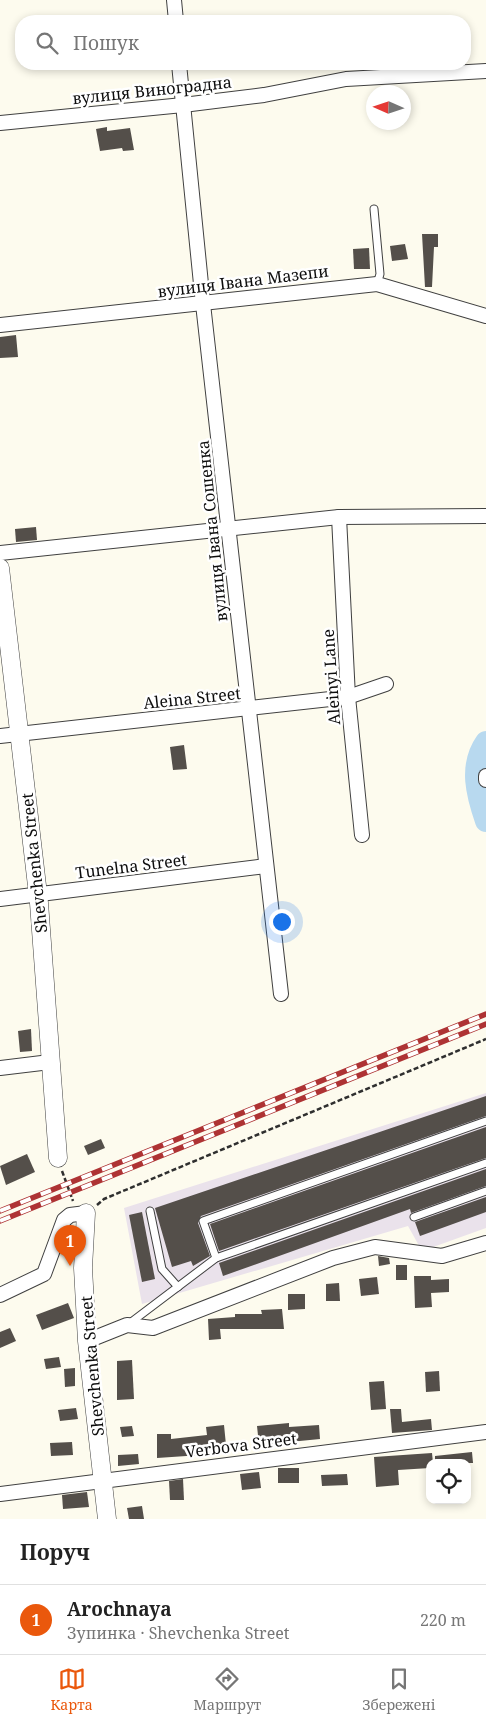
<!DOCTYPE html>
<html lang="uk">
<head>
<meta charset="utf-8">
<style>
	:root { --surface:#fff; --page:#f6f6f6; --text:#222; --muted:#767676; --line:#e0e0e0; --accent:#ea580c }
	body { margin:0; font-family:"Noto Serif",serif; background:var(--page); color:var(--text) }
	.controls { position:absolute; right:15px; bottom:15px; display:grid; overflow:hidden; border-radius:10px; box-shadow:0 2px 8px #0003 }
	.controls button { width:45px; height:45px; display:grid; place-items:center; padding:0; border:0; border-bottom:1px solid var(--line); background:var(--surface); color:var(--text); font:25px sans-serif }
	.compass { position:absolute; left:366px; top:85px; width:45px; height:45px; border-radius:50%; background:var(--surface); box-shadow:0 2px 8px #0003; rotate:273deg }
	.you { position:absolute; left:281px; top:921px; width:18px; height:18px; margin:-12px; border:4px solid #fff; border-radius:50%; background:#1a73e8; box-shadow:0 0 0 8px #1a73e833 }
	.badge { display:grid; place-items:center; width:32px; height:32px; border-radius:50%; background:var(--accent); color:#fff; font-size:16px; font-weight:700 }
	.pin { position:absolute; translate:-50% -41px; filter:drop-shadow(0 1px 2px #0008) }
	.pin::after { content:''; position:absolute; top:26px; width:18px; height:15px; background:inherit; clip-path:polygon(0 0,100% 0,50% 100%) }
	.list { margin:0; padding:0; list-style:none }
	h2 { display:flex; justify-content:space-between; align-items:center; height:65px; margin:0; padding:0 20px; font-size:21px }
	h2 small { font-size:16px; font-weight:400; color:var(--muted) }
	.list li { display:grid; grid-template-columns:32px 1fr auto; gap:15px; align-items:center; box-sizing:border-box; height:70px; padding:0 20px; border-top:1px solid var(--line) }
	.list b { display:block; font-size:19px; white-space:nowrap }
	.list p { margin:0; font-size:16px; white-space:nowrap; color:var(--muted) }
	.list em { font-size:16px; font-style:normal; color:var(--muted) }
	.icon { flex:none; width:28px; height:28px; fill:none; stroke:currentColor; stroke-width:2; stroke-linecap:round; stroke-linejoin:round }
	.map { position:relative; flex:none; width:486px; height:1519px; overflow:hidden }
	.search { position:absolute; background:var(--surface); box-shadow:0 2px 8px #0003; left:15px; right:15px; top:15px; height:55px; display:flex; align-items:center; gap:12px; box-sizing:border-box; padding:0 18px; border-radius:20px; color:var(--muted); font-size:19px }
	.sheet { height:135px; background:var(--surface) }
	nav { display:flex; justify-content:space-around; align-items:center; box-sizing:border-box; height:70px; border-top:1px solid var(--line); background:var(--surface); font-size:14px; color:var(--muted) }
	nav a { display:grid; justify-items:center; gap:2px }
	nav .on { color:var(--accent) }
	.map>svg:first-child { display:block }
	.industrial { fill:#eae2eb }
	.lines { fill:none; stroke-linecap:round; stroke-linejoin:round }
	.river { stroke:#b8d9ef; stroke-width:22 }
	.building { fill:#544f4a }
	.service-casing { stroke:#404040; stroke-width:9 }
	.minor-casing { stroke:#404040; stroke-width:16 }
	.tertiary-casing { stroke:#404040; stroke-width:19 }
	.path { stroke:#2f2f2f; stroke-width:2.5; stroke-dasharray:5 2.5; stroke-linecap:butt }
	.service { stroke:#fff; stroke-width:7 }
	.minor { stroke:#fff; stroke-width:14 }
	.tertiary { stroke:#fff; stroke-width:18 }
	.rail-casing { stroke:#ae3334; stroke-width:5.5 }
	.rail { stroke:#fff; stroke-width:4; stroke-dasharray:11; stroke-linecap:butt }
	.labels { text-anchor:middle; stroke-width:5; stroke-linejoin:round; paint-order:stroke }
	.street-label { font-size:16px; fill:#0d0d0d; stroke:#fff }
</style>
</head>
<body>
<div class="map">
<svg width="486" height="1519" viewBox="0 0 486 1519">
	<rect width="100%" height="100%" fill="#fdfbee"/>
	<path class="industrial" d="M486,1093V1228L422,1251L408,1226L142,1304L124,1208Z"/>
	<g class="lines">
		<path class="river" d="M486,742C469,766 477,795 486,821"/>
	</g>
	<g class="building">
		<path d="M107,127V131L130,128L134,150L123,151L122,148L100,151L96,129Z"/>
		<path d="M422,234H438V247H434L432,287H425Z"/>
		<path d="M405,244L408,259L392,261L390,246Z"/>
		<path d="M369,248L370,269H354L353,249Z"/>
		<path d="M16,335L18,357L0,358V337Z"/>
		<path d="M36,527L37,540L16,542L15,529Z"/>
		<path d="M184,745L187,769L173,770L170,747Z"/>
		<path d="M31,1029L32,1051L20,1052L18,1031Z"/>
		<path d="M486,1096V1116L201,1216L198,1223L210,1256L193,1266L191,1261L172,1267L155,1208Z"/>
		<path d="M486,1127V1158L219,1251L210,1224Z"/>
		<path d="M101,1139L105,1148L88,1155L84,1146Z"/>
		<path d="M27,1154L35,1172L6,1185L0,1166Z"/>
		<path d="M486,1169V1186L411,1213L410,1209L223,1276L219,1263Z"/>
		<path d="M486,1197V1212L420,1236L415,1222Z"/>
		<path d="M142,1212L155,1279L142,1282L129,1215Z"/>
		<path d="M378,1256L389,1258L390,1264L379,1266Z"/>
		<rect x="396" y="1265" width="11" height="15"/>
		<path d="M414,1276H431V1280L449,1279V1292L431,1293L432,1307L415,1308Z"/>
		<path d="M377,1277L379,1294L361,1296L359,1279Z"/>
		<path d="M339,1283L340,1301H326V1284Z"/>
		<path d="M288,1294H305V1309L288,1310Z"/>
		<path d="M68,1303L74,1318L42,1330L36,1315Z"/>
		<path d="M282,1309L284,1329H220L221,1339L209,1340L208,1319L235,1317V1314H262L261,1310Z"/>
		<path d="M10,1328L16,1341L0,1348V1332Z"/>
		<path d="M59,1357L61,1367L46,1369L44,1359Z"/>
		<path d="M132,1360L134,1399L117,1400V1361Z"/>
		<path d="M75,1368V1386L65,1387L64,1369Z"/>
		<path d="M439,1371L440,1391L426,1392L425,1372Z"/>
		<path d="M384,1381L386,1409L371,1410L369,1382Z"/>
		<path d="M76,1408L78,1419L60,1421L58,1410Z"/>
		<path d="M390,1409H401L402,1422L431,1419L432,1430L392,1433Z"/>
		<path d="M289,1423V1427L319,1425L320,1439L259,1445L257,1426Z"/>
		<path d="M224,1425L226,1445L201,1448V1455L157,1458V1434H171V1439L207,1435L206,1427Z"/>
		<path d="M132,1426L134,1436L122,1437L120,1427Z"/>
		<path d="M72,1442L73,1455L51,1456L50,1443Z"/>
		<path d="M472,1452L473,1463H435V1456Z"/>
		<path d="M432,1453L433,1463H430V1468L398,1470L399,1485L376,1487L374,1457Z"/>
		<path d="M138,1454L139,1464L118,1466V1455Z"/>
		<rect x="278" y="1468" width="21" height="15"/>
		<path d="M259,1472L261,1488L242,1490L240,1474Z"/>
		<path d="M347,1474L348,1485L322,1486L321,1475Z"/>
		<path d="M183,1479L184,1500H170L169,1481Z"/>
		<path d="M87,1492L89,1507L63,1509L62,1495Z"/>
		<path d="M142,1506L144,1519H129L127,1508Z"/>
	</g>
	<g class="lines">
		<defs>
			<g id="service">
				<path d="M374,209L380,274L377,284"/>
				<path d="M150,1211L162,1269L178,1287"/>
				<path d="M414,1217L486,1191"/>
				<path d="M216,1258L203,1221L486,1121"/>
				<path d="M130,1323L216,1258L486,1163"/>
			</g>
			<g id="minor">
				<path d="M174,0L176,21"/>
				<path d="M179,64L203,304L281,994"/>
				<path d="M0,123L183,105L264,95L346,79L486,71"/>
				<path d="M0,325L377,284L486,316"/>
				<path d="M339,517L348,697L362,835"/>
				<path d="M0,553L339,517L486,516"/>
				<path d="M0,736L348,697L386,684"/>
				<path d="M486,776V780"/>
				<path d="M0,899L266,866"/>
				<path d="M0,1068L50,1062"/>
				<path d="M0,1295L44,1274L64,1220L70,1215L86,1213"/>
				<path d="M87,1341L127,1325L153,1328L333,1258L375,1247L442,1256L486,1243"/>
				<path d="M0,1494L486,1432"/>
			</g>
			<g id="tertiary">
				<path d="M0,568L39,903L58,1158"/>
				<path d="M86,1213L83,1268L87,1341L107,1519"/>
			</g>
		</defs>
		<use href="#service" class="service-casing"/>
		<use href="#minor" class="minor-casing"/>
		<use href="#tertiary" class="tertiary-casing"/>
		<g class="path">
			<path d="M62,1171L73,1201"/>
			<path d="M97,1205L104,1199L486,1039"/>
		</g>
		<use href="#service" class="service"/>
		<use href="#minor" class="minor"/>
		<use href="#tertiary" class="tertiary"/>
		<defs>
			<g id="rail">
				<path d="M0,1211L486,1014"/>
				<path d="M0,1221L486,1024"/>
			</g>
		</defs>
		<use href="#rail" class="rail-casing"/>
		<use href="#rail" class="rail"/>
	</g>
	<g class="labels">
		<g class="street-label">
			<text transform="translate(152 90) rotate(-6)" y="6">вулиця Виноградна</text>
			<text transform="translate(243 281) rotate(-7)" y="6">вулиця Івана Мазепи</text>
			<text transform="translate(212 531) rotate(-96)" y="6">вулиця Івана Сошенка</text>
			<text transform="translate(331 677) rotate(-94)" y="6">Aleinyi Lane</text>
			<text transform="translate(192 698) rotate(-6)" y="6">Aleina Street</text>
			<text transform="translate(34 863) rotate(-96)" y="6">Shevchenka Street</text>
			<text transform="translate(131 866) rotate(-7)" y="6">Tunelna Street</text>
			<text transform="translate(92 1366) rotate(-95)" y="6">Shevchenka Street</text>
			<text transform="translate(241 1445) rotate(-7)" y="6">Verbova Street</text>
		</g>
	</g>
</svg>
<div class="controls">
<button><svg class="icon" aria-label="locate" viewBox="0 0 24 24"><circle cx="12" cy="12" r="6"/><path d="M12 2v4M12 18v4M2 12h4M18 12h4"/></svg></button>
</div>
<svg class="compass" viewBox="-18 -18 36 36"><path d="M0-13l5 13h-10z" fill="#e53935"/><path d="M0 13l5-13h-10z" fill="#767676"/></svg>
<div class="you"></div>
<div class="pin badge" style="left:70px;top:1266px">1</div>
<div class="search"><svg class="icon" aria-label="search" viewBox="0 0 24 24"><circle cx="10" cy="10" r="6"/><path d="M15 15l6 6"/></svg>Пошук</div>
</div>
<section class="sheet">
<h2>Поруч<small></small></h2>
<ul class="list">
<li><span class="badge">1</span><div><b>Arochnaya</b><p>Зупинка · Shevchenka Street</p></div><em>220 m</em></li>
</ul>
</section>
<nav>
<a class="on"><svg class="icon" aria-label="map" viewBox="0 0 24 24"><path d="M3 6l6-2 6 2 6-2v14l-6 2-6-2-6 2zM9 4v14M15 6v14"/></svg>Карта</a>
<a><svg class="icon" aria-label="directions" viewBox="0 0 24 24"><path d="M12 3l9 9-9 9-9-9zM9 14v-3h6M13 9l2 2-2 2"/></svg>Маршрут</a>
<a><svg class="icon" aria-label="saved" viewBox="0 0 24 24"><path d="M7 4h10v16l-5-4-5 4z"/></svg>Збережені</a>
</nav>
</body>
</html>
